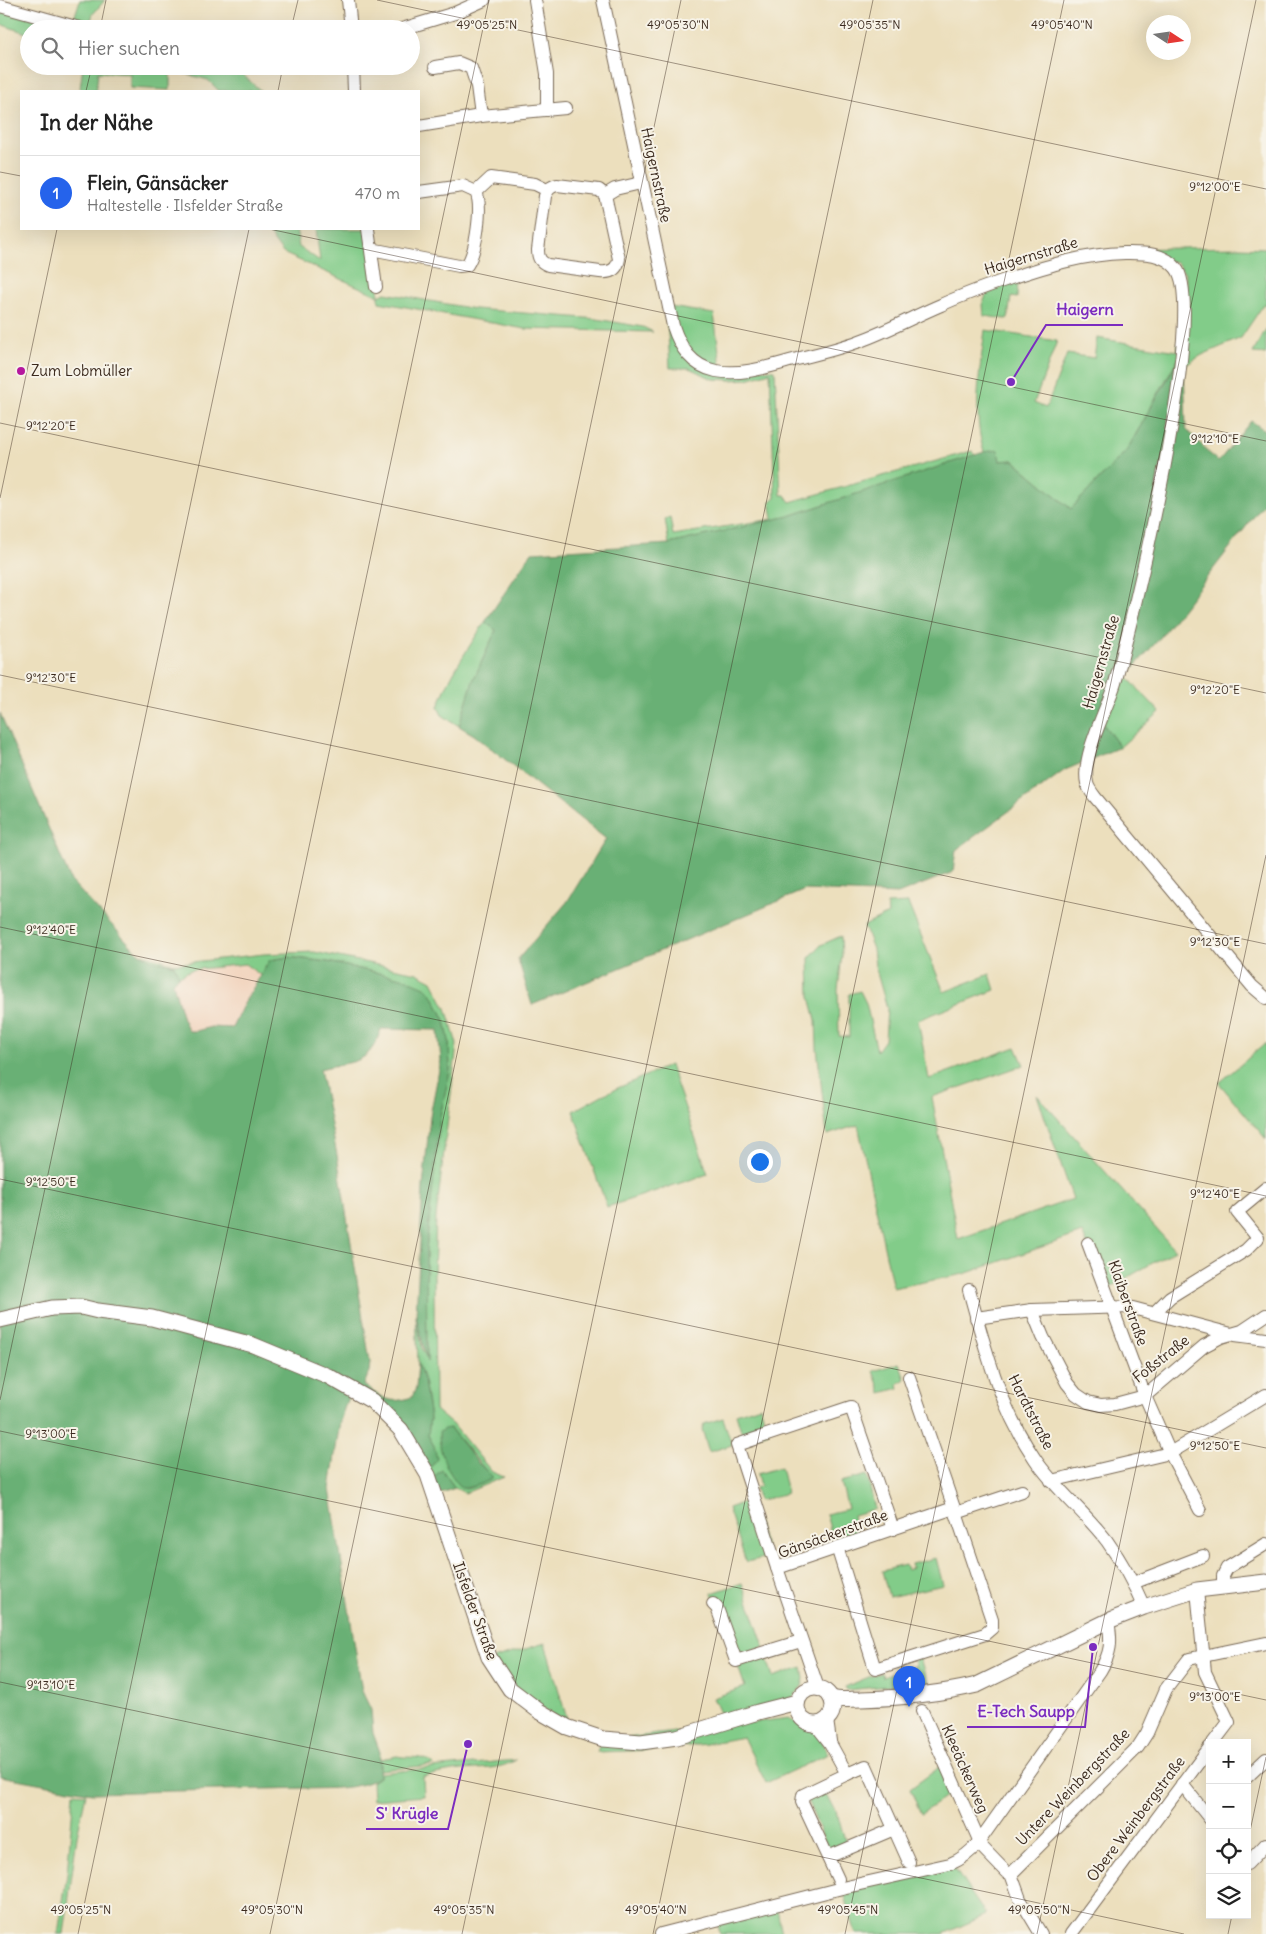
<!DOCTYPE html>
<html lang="de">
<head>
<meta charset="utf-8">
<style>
	:root { --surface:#fff; --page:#f6f6f6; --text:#222; --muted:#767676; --line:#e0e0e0; --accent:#2563eb }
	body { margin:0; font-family:Delius,sans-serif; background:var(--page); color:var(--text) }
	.controls { position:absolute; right:15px; bottom:15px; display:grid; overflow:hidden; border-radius:0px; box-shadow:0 5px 20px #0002 }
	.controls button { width:45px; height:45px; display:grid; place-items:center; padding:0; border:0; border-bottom:1px solid var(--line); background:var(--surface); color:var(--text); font:25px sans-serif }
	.compass { position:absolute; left:1146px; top:15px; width:45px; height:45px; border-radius:50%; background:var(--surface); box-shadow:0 5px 20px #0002; rotate:102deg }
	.you { position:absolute; left:759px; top:1161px; width:18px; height:18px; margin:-12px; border:4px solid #fff; border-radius:50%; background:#1a73e8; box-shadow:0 0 0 8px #1a73e833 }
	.badge { display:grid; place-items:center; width:32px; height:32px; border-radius:50%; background:var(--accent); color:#fff; font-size:16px; font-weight:700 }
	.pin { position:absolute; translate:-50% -41px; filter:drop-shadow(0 1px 2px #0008) }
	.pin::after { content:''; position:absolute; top:26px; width:18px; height:15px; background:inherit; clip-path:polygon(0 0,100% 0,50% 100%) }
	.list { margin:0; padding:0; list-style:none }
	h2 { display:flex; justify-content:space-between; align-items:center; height:65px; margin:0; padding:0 20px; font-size:21px }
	h2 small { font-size:16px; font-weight:400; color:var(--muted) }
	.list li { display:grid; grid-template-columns:32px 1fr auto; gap:15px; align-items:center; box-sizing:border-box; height:75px; padding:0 20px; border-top:1px solid var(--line) }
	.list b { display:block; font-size:19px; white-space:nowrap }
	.list p { margin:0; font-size:16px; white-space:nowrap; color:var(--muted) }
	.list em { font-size:16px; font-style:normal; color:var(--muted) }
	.icon { flex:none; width:28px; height:28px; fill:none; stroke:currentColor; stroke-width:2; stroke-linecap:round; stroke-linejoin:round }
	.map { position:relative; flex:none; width:1266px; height:1934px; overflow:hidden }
	.search { position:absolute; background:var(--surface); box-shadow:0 5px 20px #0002; left:20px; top:20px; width:400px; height:55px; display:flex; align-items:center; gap:12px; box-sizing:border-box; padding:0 18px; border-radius:28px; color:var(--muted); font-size:19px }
	.panel { position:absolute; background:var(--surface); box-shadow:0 5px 20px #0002; left:20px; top:90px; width:400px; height:140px; border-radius:0px }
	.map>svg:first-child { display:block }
	.built { fill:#f2d4be }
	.green { fill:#82cc89; stroke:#5e7b54; fill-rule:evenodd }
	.forest { fill:#69b075; stroke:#526d4a }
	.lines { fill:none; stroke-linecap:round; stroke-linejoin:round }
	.minor-casing { stroke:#796956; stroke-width:14 }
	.major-casing { stroke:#796956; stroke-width:17 }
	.minor { stroke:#fff; stroke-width:12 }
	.major { stroke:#fff; stroke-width:15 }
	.ticks { fill:none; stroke:#3b2a1e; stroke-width:1; stroke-opacity:0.45 }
	.poi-dot { fill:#b5179e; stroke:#f7f3e8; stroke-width:2 }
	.labels { text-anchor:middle; stroke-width:4; stroke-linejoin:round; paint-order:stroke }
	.street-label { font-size:15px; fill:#3b2a1e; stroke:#f7f3e8 }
	.poi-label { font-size:15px; fill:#3b2a1e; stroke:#f7f3e8; text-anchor:start }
	.ticks-label { font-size:12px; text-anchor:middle; fill:#3b2a1e; stroke:#f7f3e8; stroke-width:4; stroke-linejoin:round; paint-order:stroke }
	.leader { fill:none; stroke:#7b2cbf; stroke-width:2 }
	.callout-dot { fill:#7b2cbf; stroke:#f7f3e8; stroke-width:2 }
	.callout-label { font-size:16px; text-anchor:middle; font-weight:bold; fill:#7b2cbf; stroke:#f7f3e8; stroke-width:4; stroke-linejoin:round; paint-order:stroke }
</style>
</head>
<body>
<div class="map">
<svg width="1266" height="1934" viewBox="0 0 1266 1934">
	<rect width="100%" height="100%" fill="#f7f3e8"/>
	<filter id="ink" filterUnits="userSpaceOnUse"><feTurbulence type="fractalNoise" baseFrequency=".02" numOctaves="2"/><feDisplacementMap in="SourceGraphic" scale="10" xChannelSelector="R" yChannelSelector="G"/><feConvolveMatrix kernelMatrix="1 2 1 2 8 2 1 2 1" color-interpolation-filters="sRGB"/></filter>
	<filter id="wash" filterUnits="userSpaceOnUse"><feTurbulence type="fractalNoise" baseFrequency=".0096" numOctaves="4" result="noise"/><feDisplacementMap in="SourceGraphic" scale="20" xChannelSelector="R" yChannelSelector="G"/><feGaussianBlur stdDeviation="1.12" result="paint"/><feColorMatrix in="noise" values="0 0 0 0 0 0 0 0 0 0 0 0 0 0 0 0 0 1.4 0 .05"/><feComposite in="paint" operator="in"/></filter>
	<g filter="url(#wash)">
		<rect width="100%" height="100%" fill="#ecdfbd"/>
		<path class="built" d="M246,964L260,975L232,1028L211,1027L196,1031H188L183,1019L173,983L179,976L191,970Z"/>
		<g class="green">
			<path d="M80,0H105L93,14L88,29H29V34L0,24V8L71,28Z"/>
			<path d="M83,66H170V90L130,88V74L98,72L96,91H82L80,89Z"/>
			<path d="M172,66H233L261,91H219L208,80L172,70Z"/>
			<path d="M265,229H296L299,247L320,261L316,229H371L379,296L385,293L475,309L597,319L643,327L653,332L525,329L379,302V296L283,253Z"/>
			<path d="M1239,247L1266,248V305L1264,304L1241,338L1202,355L1184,366L1177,360L1127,450L1071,509L1013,460L1000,461L984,452C972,415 980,368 985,330L1057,341L1034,403L1046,408L1067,354L1094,358L1097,338L1177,351L1187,286L1185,274L1177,263L1122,249Z"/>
			<path d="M1014,282L1018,283L1017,298L1011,297L1008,318L1006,319L984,316L983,304L986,295C996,291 1004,285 1014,282Z"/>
			<path d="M664,306L714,314L721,367L775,370L781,495H785L790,502L972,451L975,455L789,516L669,544L665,519L670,517L673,535L773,519L770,501L775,497L770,372L747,379L730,380L713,379L689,368H670L668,333Z"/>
			<path d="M1266,329V354L1253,353Z"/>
			<path d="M485,622L496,630L473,681L459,726L442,715L438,707C449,676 467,650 485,622Z"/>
			<path d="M1126,676L1160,712L1120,747L1098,717Z"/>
			<path d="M908,903L944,992L990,974L995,990L918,1020L929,1079L1016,1047L1024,1065L932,1097L958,1239L1073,1199L1037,1095L1175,1250L1104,1291L1087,1244L1082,1233L964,1274L893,1288L858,1125L827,1135L817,1048L816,1020L810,997L809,958L821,945L841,936L842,955L838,990L839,1036L849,1037V994L860,991L866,1003L877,1051L885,1040L887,1008L875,966L873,949L864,926L888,914L887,904Z"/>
			<path d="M314,952L417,973L432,981L446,1008L457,1044L436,1217L434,1274L435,1410L455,1427L492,1472L504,1477L465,1493L455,1488L442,1470L433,1478L427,1476L434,1446L428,1435L430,1418L424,1381L418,1363L416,1315L422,1349L427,1359L426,1250L440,1116L450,1071L449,1041L445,1020L431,993L406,979L328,962L288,957L270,960L260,975L245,964L191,970L179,976L174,965L151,960L142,954L174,964L264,954ZM450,1428L489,1474L490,1480L468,1489C451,1470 439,1459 440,1432Z"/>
			<path d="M1266,1043V1139L1219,1083Z"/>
			<path d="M670,1065L708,1174L607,1207L573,1111L602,1095Z"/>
			<path d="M899,1363L905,1379L898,1384L899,1388L881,1393L873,1371Z"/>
			<path d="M760,1406L769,1432L744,1440L736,1414Z"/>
			<path d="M723,1418L732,1445L709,1452L702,1429L704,1424Z"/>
			<path d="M781,1467L787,1493L759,1501L755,1488L760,1486L757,1474Z"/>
			<path d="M867,1475L875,1509L853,1515L857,1535L833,1540L826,1514L848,1509L841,1482Z"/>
			<path d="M750,1500L769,1557L746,1562L728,1508Z"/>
			<path d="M936,1558L943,1585L889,1597L882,1571L905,1565L907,1570L912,1568L911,1564Z"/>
			<path d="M742,1583L764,1647L740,1655L716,1603L712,1593Z"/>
			<path d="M545,1643L569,1726L511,1687L493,1659Z"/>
			<path d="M766,1655L773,1677L802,1667L804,1679L802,1686L791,1700L726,1717L721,1715L713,1698L745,1687L738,1666Z"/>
			<path d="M920,1658L924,1671L931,1685L907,1688L898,1685L847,1690L845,1687L881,1672L883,1677L897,1672L895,1667L899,1665L901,1671L916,1666L914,1660Z"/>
			<path d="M789,1718L807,1729L808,1727C819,1732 823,1743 828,1754L766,1783L743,1737L705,1744L655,1750L597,1752L601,1741Z"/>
			<path d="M397,1756C410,1759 423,1754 434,1765L380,1770V1759Z"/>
			<path d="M516,1760C499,1770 481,1768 462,1770C449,1771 436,1774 423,1777L424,1796L373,1800L372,1782L379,1777V1773Z"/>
			<path d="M941,1766L953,1792L921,1814L910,1789Z"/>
			<path d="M824,1790L838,1817L846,1843L829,1851L807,1800Z"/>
			<path d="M74,1793L86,1794L77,1836L64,1934H58L67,1874Z"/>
			<path d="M950,1862L986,1915L943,1934H856L843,1889Z"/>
			<path d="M776,1904L782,1934H720L717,1919Z"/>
		</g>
		<g class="forest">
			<path d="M1178,360L1184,366L1186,429L1218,462L1251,421L1266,431V501L1159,639L1126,676L1098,717L1120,747L1065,770L956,850L953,872L898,894L805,890L532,1005L518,959L567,902L606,839L474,735L459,726L473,681L496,630L485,622L532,552L669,544L789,516L984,452L998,450L1000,461L1013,460L1071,509L1127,450Z"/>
			<path d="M0,713L71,881L137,952L151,960L174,965L179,976L173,983L183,1019L189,1031H196L211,1027L232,1028L244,1003L270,960L288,957L328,962L406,979L425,987L431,993L445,1020L449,1041L450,1071L440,1116L426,1250L427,1362L416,1315L423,1187L430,1116L441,1060L438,1030L381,1029C369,1067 353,1060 320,1069L337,1155L370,1362L369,1372L364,1385C382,1398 389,1405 412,1397L416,1388L418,1363L424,1381L430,1418L428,1435L434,1446L437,1459L430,1468L401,1423L349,1394L340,1421L330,1489L362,1691L371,1710L373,1733L380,1752L379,1777C359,1790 330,1788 307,1789L306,1788L92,1793L0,1776Z"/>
			<path d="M450,1428L477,1462L493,1477C487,1483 470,1489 462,1488C447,1473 439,1453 439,1432L444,1429Z"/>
			<path d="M442,1470L455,1488L438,1494L433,1477Z"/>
		</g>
	</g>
	<g filter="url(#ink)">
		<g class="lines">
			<defs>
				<g id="minor">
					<path d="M348,0L351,29"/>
					<path d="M535,0L547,74V110"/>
					<path d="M603,0L673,326C680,347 691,366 716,371C743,376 770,366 797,359C820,353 843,348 865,339C891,329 915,316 941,305C962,295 985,287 1008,279C1047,266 1083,254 1125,253C1143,253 1163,252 1176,268C1209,309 1132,622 1115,683C1107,709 1081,757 1087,783C1088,788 1092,793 1095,797L1252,986L1266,998"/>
					<path d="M0,6L83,29"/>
					<path d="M402,29L455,13L484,0"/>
					<path d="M353,66L354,91"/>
					<path d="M435,67L459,63L471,68L477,86L481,116"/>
					<path d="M419,126L481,116L566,108"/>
					<path d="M557,185L599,190L605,195L619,259C617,270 610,273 600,272L548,265C540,262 538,258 538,250L545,196C548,189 550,187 557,185Z"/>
					<path d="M476,192L491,178L535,184L547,190"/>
					<path d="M605,195L615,189L641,183"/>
					<path d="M368,229L376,287"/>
					<path d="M371,249L459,266L467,265C476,252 483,206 476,192L463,186L419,192"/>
					<path d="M1088,1243L1145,1396L1170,1453L1200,1510"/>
					<path d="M969,1290C985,1348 1000,1408 1035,1459C1055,1489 1085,1512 1107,1541C1122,1562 1134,1584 1144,1607"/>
					<path d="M1032,1310L1043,1337L1067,1383L1076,1394L1088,1402L1101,1405L1115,1404L1145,1396L1204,1346L1221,1337L1242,1331L1266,1315"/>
					<path d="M1154,1313L1170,1297L1246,1250L1258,1238L1237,1212L1266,1188"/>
					<path d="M976,1318L1032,1310L1129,1307L1235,1335L1266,1339"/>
					<path d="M1051,1481L1170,1453L1266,1395"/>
					<path d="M954,1508L956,1513L1022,1491"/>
					<path d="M837,1547L875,1669L985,1634L992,1628V1620L956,1513"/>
					<path d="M777,1568L737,1445L851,1407L893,1529"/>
					<path d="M1133,1583L1203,1556"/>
					<path d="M1223,1588V1576L1227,1568L1266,1544"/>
					<path d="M1197,1590L1205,1672L1229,1722L1213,1743"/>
					<path d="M713,1604L717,1608L736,1661L801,1641"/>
					<path d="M818,1688L777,1568L954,1508L909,1377"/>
					<path d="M922,1711L979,1840"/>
					<path d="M827,1720L830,1741"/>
					<path d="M815,1724L830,1743L847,1774L803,1795L802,1802L838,1879"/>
					<path d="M847,1774L866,1766L909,1862"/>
					<path d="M1247,1777L1266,1759"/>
					<path d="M1182,1784L1210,1819"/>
					<path d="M978,1843L1006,1872L1011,1874L1020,1899L1041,1934"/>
					<path d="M828,1857L894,1829"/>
					<path d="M1247,1864L1266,1844"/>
					<path d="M1011,1874L1138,1747L1147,1733L1166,1689L1189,1659L1266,1643"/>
					<path d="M661,1934L842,1888L950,1864C962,1859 970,1853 978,1843L1100,1671C1111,1653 1112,1642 1108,1621"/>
					<path d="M1071,1934L1210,1747"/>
				</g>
				<g id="major">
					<path d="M0,1320L52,1308L81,1307L98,1311L152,1318L253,1345L328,1376L372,1401L401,1430L428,1475L489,1657L510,1689L539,1711L567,1727L603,1739L641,1742L677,1737L758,1712L797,1702"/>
					<circle cx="815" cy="1706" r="18"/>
					<path d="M831,1698C841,1701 851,1699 861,1699C900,1698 939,1694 977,1685L1108,1621L1144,1607L1197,1590L1266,1582"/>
				</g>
			</defs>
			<use href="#minor" class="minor-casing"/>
			<use href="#major" class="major-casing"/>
			<use href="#minor" class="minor"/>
			<use href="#major" class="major"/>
		</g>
	</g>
	<path class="ticks" d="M377,0L1266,189M100,29L106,0M291,29L298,0M86,91L92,66M278,91L283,66M0,172L21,176M269,229L1266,441M0,423L1266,693M0,498L57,229M0,675L1266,944M0,927L1266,1196M0,1179L1266,1448M0,1400L249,229M0,1431L1266,1700M0,1682L1184,1934M1247,1845L1266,1757M78,1934L489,0M270,1934L681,0M462,1934L873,0M653,1934L1064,0M845,1934L1256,0M1037,1934L1266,855M1228,1934L1232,1915"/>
	<circle class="poi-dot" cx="21" cy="371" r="5"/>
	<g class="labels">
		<g class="street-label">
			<text transform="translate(656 175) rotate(78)" y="5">Haigernstraße</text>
			<text transform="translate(1031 256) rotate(-17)" y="5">Haigernstraße</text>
			<text transform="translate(1101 662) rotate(-74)" y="5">Haigernstraße</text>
			<text transform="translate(1128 1303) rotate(70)" y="5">Klaiberstraße</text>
			<text transform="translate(1161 1359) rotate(-38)" y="5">Foßstraße</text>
			<text transform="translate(1031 1412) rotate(63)" y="5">Hardtstraße</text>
			<text transform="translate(833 1534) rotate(-20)" y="5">Gänsäckerstraße</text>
			<text transform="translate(475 1611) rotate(70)" y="5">Ilsfelder Straße</text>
			<text transform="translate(965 1769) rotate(66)" y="5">Kleeäckerweg</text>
			<text transform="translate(1073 1787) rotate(-46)" y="5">Untere Weinbergstraße</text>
			<text transform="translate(1136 1819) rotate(-53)" y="5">Obere Weinbergstraße</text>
		</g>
		<g class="poi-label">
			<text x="31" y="376">Zum Lobmüller</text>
		</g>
	</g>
	<g class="ticks-label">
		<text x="487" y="29">49°05'25"N</text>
		<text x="678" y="29">49°05'30"N</text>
		<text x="870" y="29">49°05'35"N</text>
		<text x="1062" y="29">49°05'40"N</text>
		<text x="1215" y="191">9°12'00"E</text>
		<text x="51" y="430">9°12'20"E</text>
		<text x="1215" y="443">9°12'10"E</text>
		<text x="51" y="682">9°12'30"E</text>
		<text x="1215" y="694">9°12'20"E</text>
		<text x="51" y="934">9°12'40"E</text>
		<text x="1215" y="946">9°12'30"E</text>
		<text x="51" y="1186">9°12'50"E</text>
		<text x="1215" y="1198">9°12'40"E</text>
		<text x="51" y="1438">9°13'00"E</text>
		<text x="1215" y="1450">9°12'50"E</text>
		<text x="51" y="1689">9°13'10"E</text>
		<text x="1215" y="1701">9°13'00"E</text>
		<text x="81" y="1914">49°05'25"N</text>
		<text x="272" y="1914">49°05'30"N</text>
		<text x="464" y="1914">49°05'35"N</text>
		<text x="656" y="1914">49°05'40"N</text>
		<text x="848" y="1914">49°05'45"N</text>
		<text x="1039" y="1914">49°05'50"N</text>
	</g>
	<path class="leader" d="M1011 382L1046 325H1123M1093 1647L1085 1727H967M468 1744L448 1829H366"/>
	<g class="callout-dot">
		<circle cx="1011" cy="382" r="5"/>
		<circle cx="1093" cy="1647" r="5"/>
		<circle cx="468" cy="1744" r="5"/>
	</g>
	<g class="callout-label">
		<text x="1085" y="315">Haigern</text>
		<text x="1026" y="1717">E-Tech Saupp</text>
		<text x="407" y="1819">S' Krügle</text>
	</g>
</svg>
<div class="controls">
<button>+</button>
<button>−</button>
<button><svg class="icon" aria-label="locate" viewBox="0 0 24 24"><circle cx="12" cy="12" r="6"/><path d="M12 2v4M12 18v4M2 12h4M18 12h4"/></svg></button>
<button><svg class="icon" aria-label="layers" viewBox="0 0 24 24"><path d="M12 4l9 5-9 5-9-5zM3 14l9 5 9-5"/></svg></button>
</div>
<svg class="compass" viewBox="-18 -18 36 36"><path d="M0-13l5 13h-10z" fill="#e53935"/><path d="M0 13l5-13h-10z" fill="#767676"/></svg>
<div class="you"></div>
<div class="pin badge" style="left:909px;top:1707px">1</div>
<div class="search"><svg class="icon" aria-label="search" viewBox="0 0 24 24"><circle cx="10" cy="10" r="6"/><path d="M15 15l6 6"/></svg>Hier suchen</div>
<section class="panel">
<h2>In der Nähe<small></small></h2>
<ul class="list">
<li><span class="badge">1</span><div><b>Flein, Gänsäcker</b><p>Haltestelle · Ilsfelder Straße</p></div><em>470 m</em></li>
</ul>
</section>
</div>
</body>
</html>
